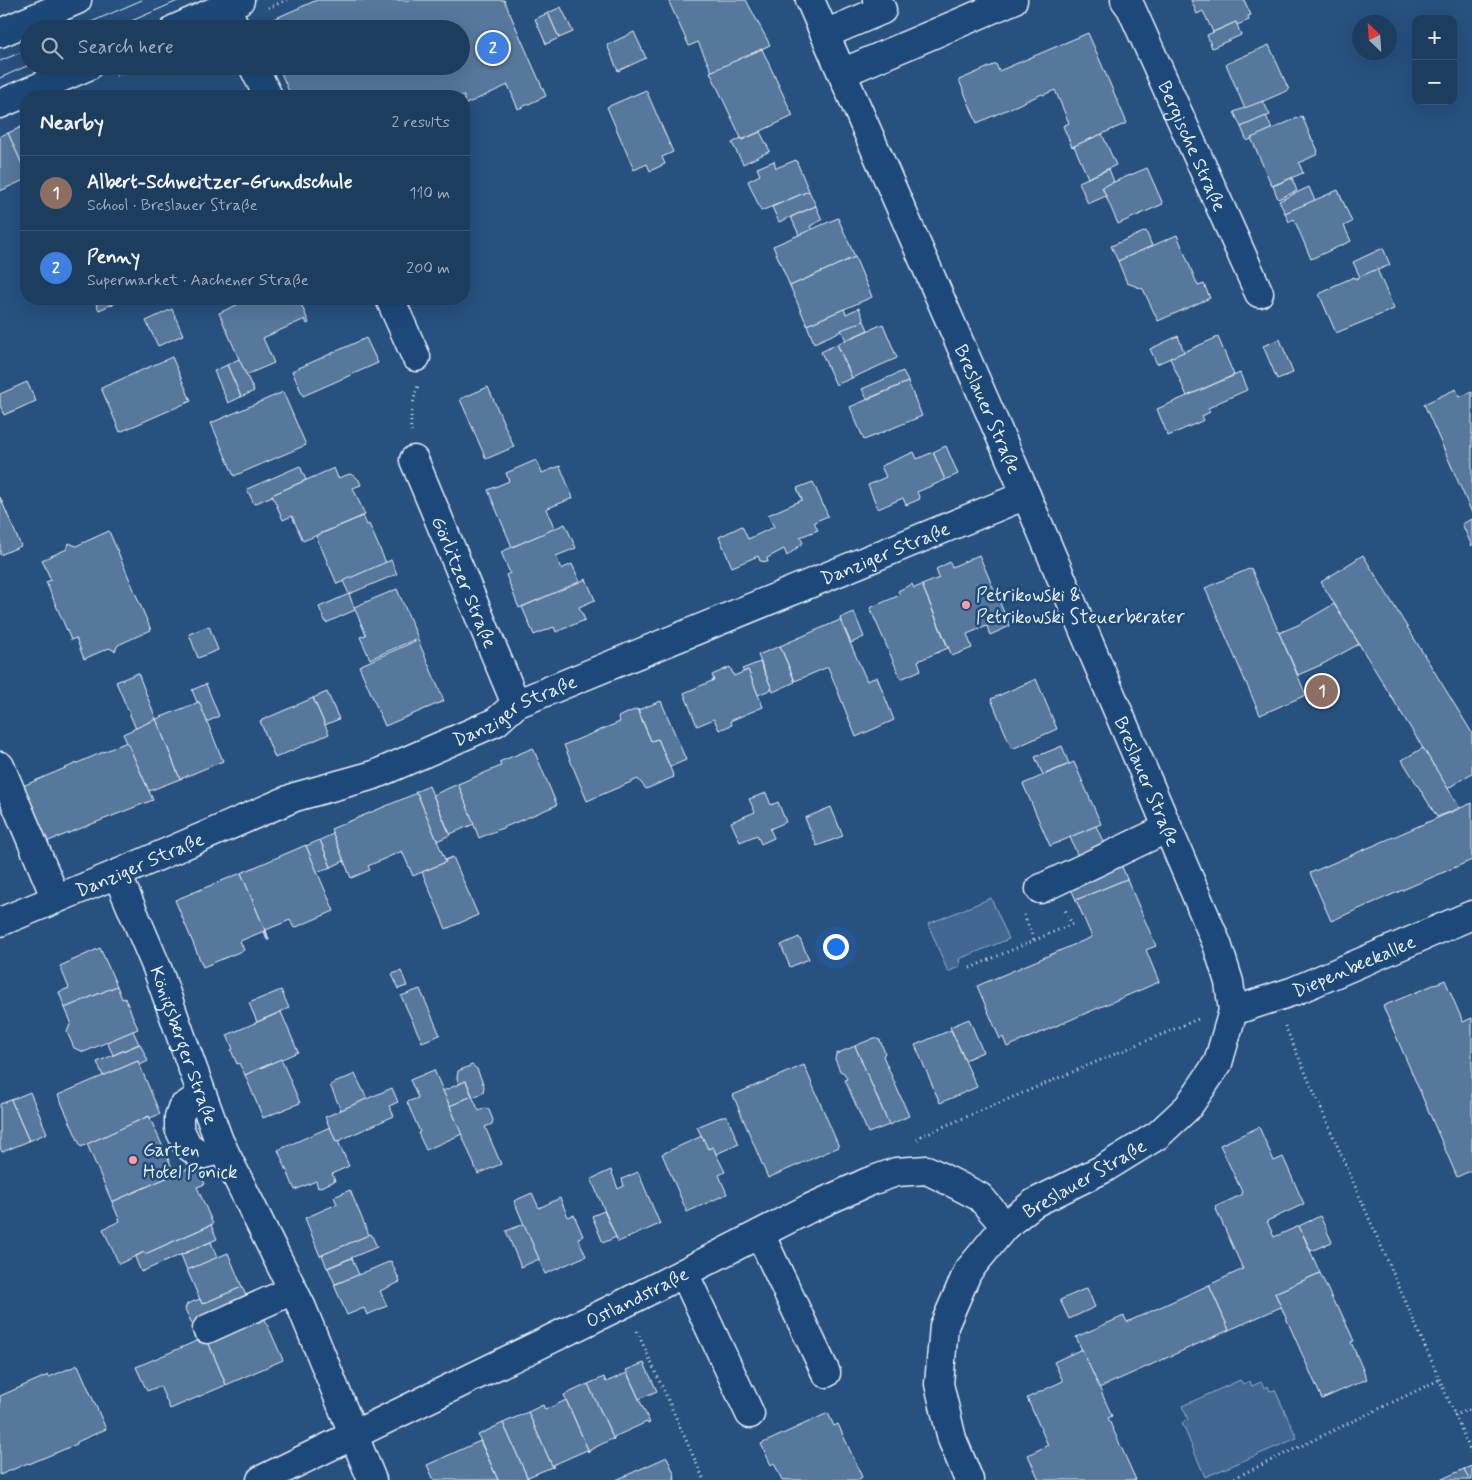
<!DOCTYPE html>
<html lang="en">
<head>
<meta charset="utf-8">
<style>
	:root { --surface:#1d3d5f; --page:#2a4868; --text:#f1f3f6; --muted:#a0aebd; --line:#3b5674; --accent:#ff9aa2 }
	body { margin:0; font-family:Mynerve,sans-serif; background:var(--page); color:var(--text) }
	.controls { position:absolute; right:15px; top:15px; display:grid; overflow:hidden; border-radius:10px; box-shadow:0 5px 20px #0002 }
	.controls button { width:45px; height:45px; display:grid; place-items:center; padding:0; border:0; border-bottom:1px solid var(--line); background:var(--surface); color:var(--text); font:25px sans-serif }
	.compass { position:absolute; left:1352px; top:15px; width:45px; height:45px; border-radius:50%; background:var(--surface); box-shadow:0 5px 20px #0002; rotate:335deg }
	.you { position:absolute; left:835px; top:946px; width:18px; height:18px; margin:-12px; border:4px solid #fff; border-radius:50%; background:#1a73e8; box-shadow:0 0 0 8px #1a73e833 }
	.badge { display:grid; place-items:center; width:32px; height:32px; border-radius:50%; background:var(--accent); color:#fff; font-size:16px; font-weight:700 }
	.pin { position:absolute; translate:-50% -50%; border:2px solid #fff; box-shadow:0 1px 5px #0006 }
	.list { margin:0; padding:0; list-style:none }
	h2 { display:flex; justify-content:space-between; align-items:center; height:65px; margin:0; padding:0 20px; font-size:21px }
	h2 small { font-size:16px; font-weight:400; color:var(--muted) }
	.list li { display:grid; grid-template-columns:32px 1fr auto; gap:15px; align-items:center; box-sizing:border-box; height:75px; padding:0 20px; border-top:1px solid var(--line) }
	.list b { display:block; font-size:19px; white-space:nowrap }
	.list p { margin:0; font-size:16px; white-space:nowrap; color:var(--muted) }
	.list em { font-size:16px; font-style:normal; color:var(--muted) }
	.icon { flex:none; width:28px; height:28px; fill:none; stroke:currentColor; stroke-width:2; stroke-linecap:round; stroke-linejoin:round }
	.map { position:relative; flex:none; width:1472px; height:1480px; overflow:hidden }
	.search { position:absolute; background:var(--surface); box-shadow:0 5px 20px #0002; left:20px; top:20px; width:450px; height:55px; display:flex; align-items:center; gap:12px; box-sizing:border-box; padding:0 18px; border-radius:28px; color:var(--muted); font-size:19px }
	.panel { position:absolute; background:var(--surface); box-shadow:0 5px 20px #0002; left:20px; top:90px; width:450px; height:215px; border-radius:20px }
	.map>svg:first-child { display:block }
	.green { fill:#436891; stroke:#96acc4 }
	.building { fill:#57789d; stroke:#e8f1f8 }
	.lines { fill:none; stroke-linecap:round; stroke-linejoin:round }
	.minor-casing { stroke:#e8f1f8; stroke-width:31 }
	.major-casing { stroke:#e8f1f8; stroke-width:31 }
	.path { stroke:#e8f1f8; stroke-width:3; stroke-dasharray:1 4; stroke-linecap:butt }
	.minor { stroke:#1f4a7a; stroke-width:28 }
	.major { stroke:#1f4a7a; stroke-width:28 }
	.tram { stroke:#e8f1f8; stroke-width:1 }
	.poi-dot { fill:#ff9aa2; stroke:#1f4a7a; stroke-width:2 }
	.labels { text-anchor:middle; stroke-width:5; stroke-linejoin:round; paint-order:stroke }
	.street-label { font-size:19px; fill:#e8f1f8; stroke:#1f4a7a }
	.poi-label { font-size:19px; fill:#e8f1f8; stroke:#1f4a7a; text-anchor:start }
</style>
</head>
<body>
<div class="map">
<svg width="1472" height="1480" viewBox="0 0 1472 1480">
	<rect width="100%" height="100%" fill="#27517f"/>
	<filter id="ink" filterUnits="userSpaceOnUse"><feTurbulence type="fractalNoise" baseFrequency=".02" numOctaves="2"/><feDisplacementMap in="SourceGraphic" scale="10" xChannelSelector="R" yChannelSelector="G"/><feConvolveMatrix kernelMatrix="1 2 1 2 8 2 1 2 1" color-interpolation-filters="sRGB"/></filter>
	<g filter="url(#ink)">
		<g class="green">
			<path d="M991,898L1009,939L959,959L960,966L948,972L928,924Z"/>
			<path d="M1240,1380L1243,1384L1250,1381L1252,1386L1261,1382L1265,1388L1268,1386L1270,1391L1275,1390L1297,1438L1205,1477L1182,1423L1188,1419L1182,1406Z"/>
		</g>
		<g class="building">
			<path d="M317,0H504L546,96L518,109L508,85L464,105V96H291L278,66H461V29H262L260,25Z"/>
			<path d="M674,0H746L770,45L712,72L698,42L689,46L669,2Z"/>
			<path d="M1191,0H1244L1251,15L1248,16L1249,20L1237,25L1236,22L1213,32L1203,11L1197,14Z"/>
			<path d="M561,7L573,32L559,38L548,13Z"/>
			<path d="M548,13L559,38L546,44L535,19Z"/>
			<path d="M1236,22L1241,35L1212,48L1207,35Z"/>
			<path d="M634,32L646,58L618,71L607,45Z"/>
			<path d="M1088,33L1127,123L1072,147L1063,126L1069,123L1055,90L1043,95L1042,94L977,123L959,80L996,64L999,71Z"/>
			<path d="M1269,45L1289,90L1245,109L1226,64Z"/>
			<path d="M762,49L793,116L742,140L710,72Z"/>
			<path d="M646,90L673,152L662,157L665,164L650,171L647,164L634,170L607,107Z"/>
			<path d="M1263,101L1270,115L1241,127L1234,112Z"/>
			<path d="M1266,116L1272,129L1247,141L1241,127Z"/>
			<path d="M1302,116L1312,140H1313L1318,151L1317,152L1318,154L1299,163L1303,173L1272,186L1251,138Z"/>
			<path d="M26,125V173L8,133Z"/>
			<path d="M760,132L770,151L743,164L732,143L741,138L742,140Z"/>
			<path d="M8,133L26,173H23L26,179L0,191V136Z"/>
			<path d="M1102,134L1116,165L1088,178L1074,146Z"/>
			<path d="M796,160L809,191L761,211L748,181L760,175L757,168L774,161L776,168Z"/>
			<path d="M1147,168L1163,204L1118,224L1102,187Z"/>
			<path d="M1109,169L1114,182L1102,187L1106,196L1088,204L1079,182Z"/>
			<path d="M1292,178L1297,191L1278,199L1273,186Z"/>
			<path d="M1309,187L1315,201L1285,213L1279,201Z"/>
			<path d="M1338,190L1352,222L1344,226L1351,241L1311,259L1294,219L1289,222L1285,213Z"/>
			<path d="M809,191L816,206L779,222L772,207Z"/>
			<path d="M816,206L822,220L810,226L812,230L799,235L791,217Z"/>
			<path d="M838,218L855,257L790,286L773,246Z"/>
			<path d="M1146,231L1152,246L1118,261L1111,246Z"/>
			<path d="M1177,235L1198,286L1204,284L1210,298L1158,321L1143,289L1127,283L1118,261Z"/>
			<path d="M1383,248L1390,265L1360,277L1353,262Z"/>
			<path d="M855,257L872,297L807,325L790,286Z"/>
			<path d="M1377,269L1394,309L1336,333L1319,294L1332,288L1331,287L1354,277L1355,279Z"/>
			<path d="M94,299H119L120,301L99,310Z"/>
			<path d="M256,299H299L309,323L307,324L305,319L263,338L274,363L246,375L219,313L245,301V303Z"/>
			<path d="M859,308L864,321L814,343L807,325L844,309L846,314Z"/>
			<path d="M172,309L183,335L158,346L146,321Z"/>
			<path d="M864,321L868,330L846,340L841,330Z"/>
			<path d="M883,324L897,358L852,378L837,344Z"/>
			<path d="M1178,336L1184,352L1157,364L1150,349Z"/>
			<path d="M1218,337L1234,375L1187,396L1170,358Z"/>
			<path d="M366,338L378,363L303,396L292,371Z"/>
			<path d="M1280,339L1293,373L1277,379L1263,346Z"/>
			<path d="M837,344L852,378L836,385L821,352Z"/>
			<path d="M172,357L191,401L120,432L101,388Z"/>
			<path d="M239,359L254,391L241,397L227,365Z"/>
			<path d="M227,365L241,397L228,403L214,371Z"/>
			<path d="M903,371L908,382L867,399L862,389Z"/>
			<path d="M1240,373L1247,390L1215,404V405L1208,408L1210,412L1202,416L1204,420L1168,436L1157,409Z"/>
			<path d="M27,382L36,401L4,415L0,405V394Z"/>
			<path d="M908,382L922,416L864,440L850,407Z"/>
			<path d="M488,387L514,447L486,459L460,399Z"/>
			<path d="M1456,389L1459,397L1472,392V513L1424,404Z"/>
			<path d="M283,392L306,445L234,476L211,423Z"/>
			<path d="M946,446L958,474L945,480L933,452Z"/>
			<path d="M914,452L917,459L933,452L945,480L917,492L920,499L906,505L903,498L878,509L868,485L886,477L881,466Z"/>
			<path d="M536,460L542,473L560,466L573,498L546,509L555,529L512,547L488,490L509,481L506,473Z"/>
			<path d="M300,466L306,480L272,495V496L254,504L247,489Z"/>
			<path d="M334,468L338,478L350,474L355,476L359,480L361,485L353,488L365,515L303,541L292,516L283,520L272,495Z"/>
			<path d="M813,482L828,516L814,522L818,530L800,537L803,543L787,556L784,549L767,558L768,562L760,561L758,556L732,567L719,537L742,526L748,539L774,527L768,515L802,500L797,488Z"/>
			<path d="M0,497L21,546L0,555Z"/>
			<path d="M363,516L367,525L369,524L386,563L337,584L316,536Z"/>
			<path d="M1472,519V546L1462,524Z"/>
			<path d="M565,524L576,548L556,556L561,569L572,564L580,582L519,608L506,575L510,573L501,552Z"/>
			<path d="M109,531L151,630L118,645L115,651L109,648L84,659L76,638L71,640L46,582L51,580L42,560L67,549L69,543L76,546Z"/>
			<path d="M979,555L1010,626L990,635L987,626L967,634L972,648L952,656L922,585L939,578L936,569L950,562L952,567Z"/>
			<path d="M1363,555L1472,733V773L1450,787L1448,789L1321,582Z"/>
			<path d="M391,560L397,574L349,594L343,581Z"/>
			<path d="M1251,568L1306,695L1260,715L1205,588Z"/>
			<path d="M586,579L595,600L579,607L585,620L556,632L554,627L534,635L522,607Z"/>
			<path d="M912,584L914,588L922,585L948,648L918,661L921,670L901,679L870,608L900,595L898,591Z"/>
			<path d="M397,589L418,638L370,659L360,637L366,635L354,607Z"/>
			<path d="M349,594L355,610L326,623L319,607Z"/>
			<path d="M1334,604L1359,644L1321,665L1298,675L1279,633L1298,625Z"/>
			<path d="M854,612L864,637L851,643L840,618Z"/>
			<path d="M840,620L867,681L877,677L894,720L856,737L828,667L795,681L780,646Z"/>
			<path d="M209,626L218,650L198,658L189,634Z"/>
			<path d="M418,640L444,701L385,726L359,666Z"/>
			<path d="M780,646L795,682L773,692L758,655Z"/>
			<path d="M760,662L772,689L758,695L748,670L744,672L742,669Z"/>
			<path d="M730,667L734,676L748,670L763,707L730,721L732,725L719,730L714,719L697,726L684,693L714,680L712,675Z"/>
			<path d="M138,673L156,719L136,729L116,682Z"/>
			<path d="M1036,679L1057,729L1012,749L991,699Z"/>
			<path d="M206,684L219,716L207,722L199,702H197L192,690Z"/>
			<path d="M327,692L339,719L325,725L313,698Z"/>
			<path d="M313,698L329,734L275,758L260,721Z"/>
			<path d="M661,701L686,760L670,767L658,739L651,741L638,710Z"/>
			<path d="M199,702L223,761L180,779L156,719Z"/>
			<path d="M637,709L651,741L658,739L674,777L646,789L638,779L587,801L564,745L620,722L618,717Z"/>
			<path d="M156,719L180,779L149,791L123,734Z"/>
			<path d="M127,742L153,800L41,844L18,788Z"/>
			<path d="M1062,746L1069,764L1043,775L1035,757Z"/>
			<path d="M533,748L557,805L479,838L458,784L501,766L499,762Z"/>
			<path d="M1423,748L1460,808L1437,817L1402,760Z"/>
			<path d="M1074,762L1101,824L1050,846L1023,784Z"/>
			<path d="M458,784L474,824L450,834L433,795Z"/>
			<path d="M429,786L450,835L437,841L417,793L416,794L415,792Z"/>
			<path d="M417,793L446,862L413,876L402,851L368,866L370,870L351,878L331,829Z"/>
			<path d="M766,793L771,805L778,802L786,822L770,829L774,838L761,844L757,835L740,842L731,822L755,812L749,799Z"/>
			<path d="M1472,803V860L1331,921L1310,873Z"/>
			<path d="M831,807L843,836L817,846L805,818Z"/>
			<path d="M1096,826L1105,846L1078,857L1070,837Z"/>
			<path d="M333,834L344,861L331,867L320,840Z"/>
			<path d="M320,840L331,867L317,872L306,846Z"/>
			<path d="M306,846L334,911L294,928L290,920L266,930L269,940L241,873L306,845Z"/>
			<path d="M453,857L478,915L446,929L422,872L446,862L445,860Z"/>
			<path d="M1120,862L1127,879L1076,900L1069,884Z"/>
			<path d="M241,873L269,940H267L264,931L240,941L244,950L203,967L175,900Z"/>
			<path d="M1127,879L1156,946L1146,950L1159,982L1007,1047L1003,1037L1000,1039L977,986L1092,937L1076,900Z"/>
			<path d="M799,937L809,959L790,967L781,945Z"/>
			<path d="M100,948L117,986L65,1008L59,992L69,988L60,966Z"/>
			<path d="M401,971L407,986L398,989L392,974Z"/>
			<path d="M1445,980L1463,1022L1472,1018V1170L1457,1177L1383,1006Z"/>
			<path d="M117,986L122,999L125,998L138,1029L84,1052L74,1048L67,1032L71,1022L65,1008Z"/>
			<path d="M420,989L440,1035L422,1042L401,996Z"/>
			<path d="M281,990L289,1008L257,1022L249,1003Z"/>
			<path d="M281,1012L298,1052L245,1075L239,1063L237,1064L231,1050L233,1049L227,1035Z"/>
			<path d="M969,1019L983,1052L965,1060L950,1027Z"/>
			<path d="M951,1030L977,1087L940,1103L915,1045Z"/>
			<path d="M133,1031L139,1044L113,1055L107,1042Z"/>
			<path d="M874,1038L880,1040L885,1053L883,1056L909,1116L889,1125L855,1046Z"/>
			<path d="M140,1044L148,1061L140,1065L138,1061L103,1076L97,1062Z"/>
			<path d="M855,1046L889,1125L868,1133L845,1080L847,1079L844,1073L840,1071L835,1059L836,1054Z"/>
			<path d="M281,1059L300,1103L263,1118L245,1075Z"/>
			<path d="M138,1061L160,1114L150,1118L149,1116L81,1147L58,1095Z"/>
			<path d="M472,1065L477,1069L484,1086L483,1093L473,1097L466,1081L459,1084L457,1078L458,1071Z"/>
			<path d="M804,1065L839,1147L768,1178L733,1095Z"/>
			<path d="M434,1070L462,1134L426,1150L418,1133L420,1132L407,1102L418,1098L410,1080Z"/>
			<path d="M355,1074L367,1099L341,1110L330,1085Z"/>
			<path d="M466,1081L472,1096L450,1106L443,1091Z"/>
			<path d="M392,1088L398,1102L389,1106L394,1116L336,1142L325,1117Z"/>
			<path d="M30,1092L47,1133L29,1141L11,1100Z"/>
			<path d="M472,1096L479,1111L485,1108L489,1110L493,1120L492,1124L485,1127L501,1164L478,1174L450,1106Z"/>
			<path d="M11,1100L29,1141L2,1152L0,1147V1104Z"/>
			<path d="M726,1115L739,1144L716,1154L713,1147L708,1149L697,1127Z"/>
			<path d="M149,1116L175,1174L112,1202L87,1144Z"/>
			<path d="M330,1127L336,1142L338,1141L349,1166L332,1174L335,1181L318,1188L316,1181L295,1190L278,1150Z"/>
			<path d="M1259,1127L1274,1161L1283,1157L1304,1204L1267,1221L1274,1237L1299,1226L1320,1273L1275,1293L1281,1307L1229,1330L1209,1285L1243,1269L1215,1207L1243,1194L1220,1145Z"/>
			<path d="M702,1136L708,1149L713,1147L716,1154L725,1172L719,1175L727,1194L687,1212L662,1154Z"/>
			<path d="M196,1165L205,1184L197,1187L213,1224L145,1254L144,1252L119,1264L103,1229L120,1221L112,1202Z"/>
			<path d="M611,1170L618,1189L624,1186L622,1179L638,1172L660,1224L618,1242L591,1179Z"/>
			<path d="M350,1190L369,1235L320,1256L305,1218L337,1204L334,1197Z"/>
			<path d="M532,1193L539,1208L560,1198L568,1217L574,1215L583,1236L578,1238L586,1256L545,1274L514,1201Z"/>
			<path d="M604,1211L616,1237L603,1243L592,1216Z"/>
			<path d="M1320,1216L1332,1242L1311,1251L1299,1226Z"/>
			<path d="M524,1224L539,1259L521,1267L506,1231Z"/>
			<path d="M211,1225L217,1239L141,1272L135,1257L144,1252L145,1254Z"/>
			<path d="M371,1234L377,1247L327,1268L322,1255Z"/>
			<path d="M211,1242L217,1258L187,1270L181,1255Z"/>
			<path d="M228,1253L242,1287L202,1304L187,1270Z"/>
			<path d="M352,1258L359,1275L335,1284L328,1268Z"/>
			<path d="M391,1261L400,1282L380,1291L387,1306L367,1315L364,1308L347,1315L334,1285Z"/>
			<path d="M1320,1273L1336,1307L1338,1306L1354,1341L1351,1342L1367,1379L1322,1399L1275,1293Z"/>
			<path d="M1209,1285L1229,1330L1099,1388L1076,1337L1124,1316L1127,1322Z"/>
			<path d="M242,1287L249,1302L193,1326L185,1309L187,1304L200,1299L202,1304Z"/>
			<path d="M1087,1288L1095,1307L1069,1319L1060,1300Z"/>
			<path d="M263,1315L283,1360L226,1385L206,1337Z"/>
			<path d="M206,1337L226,1385L170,1409L160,1386L147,1391L136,1367Z"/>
			<path d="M1082,1349L1112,1416L1108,1418L1136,1480H1039L1028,1455L1048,1445L1027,1398L1063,1381L1054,1362Z"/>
			<path d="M644,1363L657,1391L639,1399L626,1370Z"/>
			<path d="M78,1365L106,1429L77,1442V1444L29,1464L28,1463L0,1475V1396L48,1375L49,1377Z"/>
			<path d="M627,1373L650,1423L648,1424L647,1422L614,1437V1440L588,1384L604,1377L606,1382Z"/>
			<path d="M588,1384L614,1440L612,1439L590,1450V1451L589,1452L564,1395Z"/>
			<path d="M566,1400L589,1452H588L587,1450L553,1465V1468L528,1412L543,1405L545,1410Z"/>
			<path d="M528,1412L553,1468L552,1467L528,1477V1479L503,1423Z"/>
			<path d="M828,1413L834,1426L838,1424L862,1477L859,1479L860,1480H782L774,1463L771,1465L761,1444Z"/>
			<path d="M503,1423L528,1479H527V1478L522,1480H498L478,1435Z"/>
			<path d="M480,1441L498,1480H434L427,1465Z"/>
			<path d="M667,1457L675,1476H674L675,1480H616Z"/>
			<path d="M1472,1466V1480H1469L1464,1469Z"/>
			<path d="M1464,1469L1469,1480H1440Z"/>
		</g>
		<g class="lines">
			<defs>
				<g id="minor">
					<path id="s1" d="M810,0L1026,495L1217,944L1229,982L1233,1011L1218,1063L1188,1107L1158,1135L1103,1169L1034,1203L1005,1226L968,1271L944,1326L939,1384L952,1439L969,1480"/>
					<path id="s2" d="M1125,0L1131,8L1259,293"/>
					<path d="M226,7L236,29"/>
					<path d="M825,34L882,10L877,0"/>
					<path d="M253,66L268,96"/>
					<path d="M842,73L1013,0"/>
					<path d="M390,299L416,357"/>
					<path id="s3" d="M414,460L516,704"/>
					<path d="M0,766L56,899"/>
					<path id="s4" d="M117,874L157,968L182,1039L219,1141L302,1308L372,1480"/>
					<path d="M1040,889L1168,828"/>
					<path id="s5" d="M0,922L117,874L295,797L374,775L496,722L516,704L1026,495"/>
					<path id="s6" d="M1233,1011L1294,991L1472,915"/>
					<path d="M202,1095L182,1108L179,1117V1128L187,1145L200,1155L223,1149"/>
					<path d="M760,1234L826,1373"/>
					<path d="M684,1273L750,1414"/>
					<path d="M207,1329L293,1290"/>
					<path id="s7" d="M261,1480L625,1303L808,1209L868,1182L896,1172L927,1170L955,1184L980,1197L1005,1226"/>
				</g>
				<g id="major">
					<path d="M175,29L240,0"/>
					<path d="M0,33L77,0"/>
					<path d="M0,104L88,66"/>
				</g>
			</defs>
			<use href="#minor" class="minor-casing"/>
			<use href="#major" class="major-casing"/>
			<g class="path">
				<path d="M268,8L287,0"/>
				<path d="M116,75L137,66"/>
				<path d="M411,432C410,417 413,400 418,386"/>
				<path d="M1024,915L1034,940"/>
				<path d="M970,968L1072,924L1065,910"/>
				<path d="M1285,1026L1472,1454"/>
				<path d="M917,1140L921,1136L1198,1019"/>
				<path d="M637,1331L704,1480"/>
				<path d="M1454,1415L1472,1409"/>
				<path d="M1230,1480L1439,1380"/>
			</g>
			<use href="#minor" class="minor"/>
			<use href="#major" class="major"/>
			<g class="tram">
				<path d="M75,29L142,0"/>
				<path d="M113,29L180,0"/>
				<path d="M0,61L29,49"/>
				<path d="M0,78L29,65"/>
			</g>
		</g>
	</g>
	<g class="poi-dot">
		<circle cx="966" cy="605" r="5"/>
		<circle cx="133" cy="1160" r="5"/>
	</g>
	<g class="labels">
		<g class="street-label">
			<text dy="7" stroke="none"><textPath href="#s2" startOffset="161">Bergische Straße</textPath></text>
			<text dy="7" stroke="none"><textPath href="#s1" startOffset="446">Breslauer Straße</textPath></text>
			<text dy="7" stroke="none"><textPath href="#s5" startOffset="961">Danziger Straße</textPath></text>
			<text dy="7" stroke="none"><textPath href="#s3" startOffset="132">Görlitzer Straße</textPath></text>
			<text dy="7" stroke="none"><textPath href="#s5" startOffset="558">Danziger Straße</textPath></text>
			<text dy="7" stroke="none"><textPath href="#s1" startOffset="851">Breslauer Straße</textPath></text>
			<text dy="7" stroke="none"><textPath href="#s5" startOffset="151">Danziger Straße</textPath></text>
			<text dy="7" stroke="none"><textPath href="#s6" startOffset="129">Diepenbeekallee</textPath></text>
			<text dy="7" stroke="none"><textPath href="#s4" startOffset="184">Königsberger Straße</textPath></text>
			<text transform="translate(1084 1178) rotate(-30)" y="7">Breslauer Straße</text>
			<text dy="7" stroke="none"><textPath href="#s7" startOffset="418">Ostlandstraße</textPath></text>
		</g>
		<g class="poi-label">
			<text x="976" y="601">Petrikowski &amp;<tspan x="976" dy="22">Petrikowski Steuerberater</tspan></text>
			<text x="143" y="1156">Garten<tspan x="143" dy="22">Hotel Ponick</tspan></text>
		</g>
	</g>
</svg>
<div class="controls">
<button>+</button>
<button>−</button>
</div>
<svg class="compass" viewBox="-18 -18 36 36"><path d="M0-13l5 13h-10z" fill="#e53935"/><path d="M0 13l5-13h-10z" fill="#a0aebd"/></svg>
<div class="you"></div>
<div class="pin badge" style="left:1322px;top:691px;background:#8d6e63">1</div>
<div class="pin badge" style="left:493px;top:48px;background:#3f7fe0">2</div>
<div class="search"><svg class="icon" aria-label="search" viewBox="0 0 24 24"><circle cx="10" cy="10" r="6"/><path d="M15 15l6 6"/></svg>Search here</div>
<section class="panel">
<h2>Nearby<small>2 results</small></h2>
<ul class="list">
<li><span class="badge" style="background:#8d6e63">1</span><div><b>Albert-Schweitzer-Grundschule</b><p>School · Breslauer Straße</p></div><em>110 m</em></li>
<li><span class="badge" style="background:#3f7fe0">2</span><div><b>Penny</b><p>Supermarket · Aachener Straße</p></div><em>200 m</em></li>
</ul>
</section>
</div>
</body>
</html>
